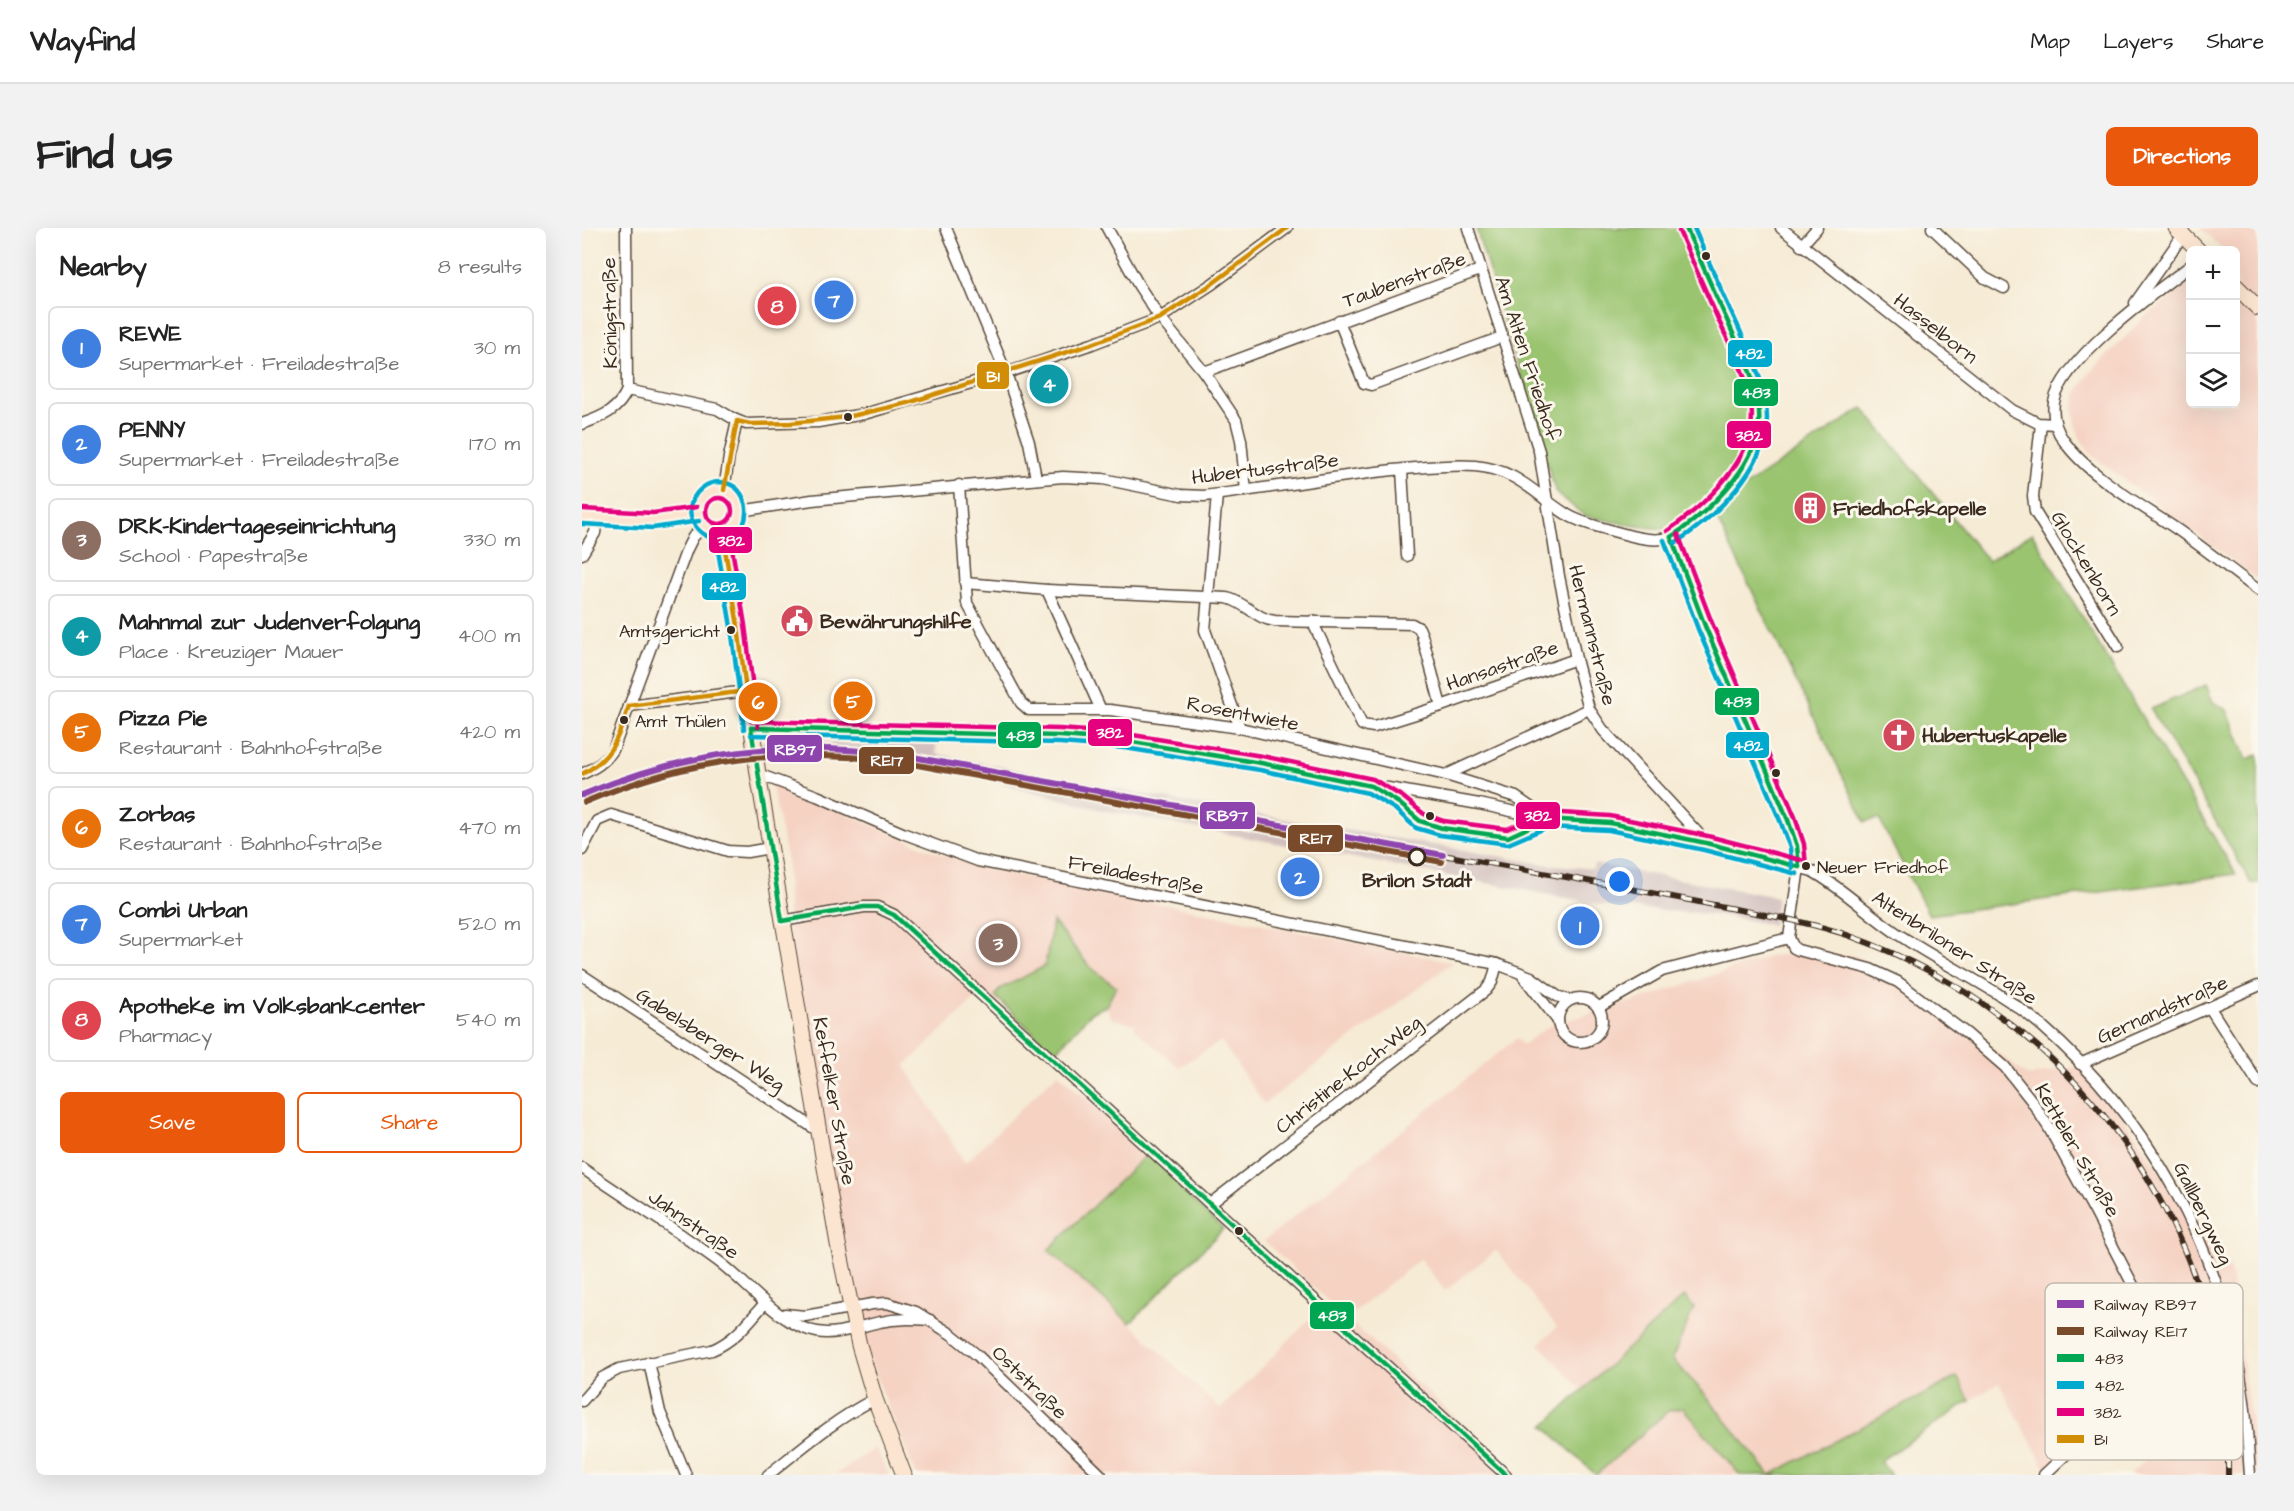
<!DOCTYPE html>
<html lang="en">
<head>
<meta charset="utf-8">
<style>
	:root { --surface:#fff; --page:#f2f2f2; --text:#222; --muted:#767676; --line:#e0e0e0; --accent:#ea580c }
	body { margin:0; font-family:"Architects Daughter",sans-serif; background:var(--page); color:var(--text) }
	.controls { position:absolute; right:18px; top:18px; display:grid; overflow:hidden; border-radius:9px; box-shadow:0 6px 24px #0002 }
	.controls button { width:54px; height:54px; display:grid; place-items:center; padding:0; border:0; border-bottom:2px solid var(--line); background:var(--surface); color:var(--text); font:30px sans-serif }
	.you { position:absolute; left:1038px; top:654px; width:21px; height:21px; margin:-15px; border:4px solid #fff; border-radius:50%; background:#1a73e8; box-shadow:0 0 0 9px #1a73e833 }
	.badge { display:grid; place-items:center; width:39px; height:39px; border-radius:50%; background:var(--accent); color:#fff; font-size:20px; font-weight:700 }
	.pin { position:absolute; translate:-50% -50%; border:3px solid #fff; box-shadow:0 2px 6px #0006 }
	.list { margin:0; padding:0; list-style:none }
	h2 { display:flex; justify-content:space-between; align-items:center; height:78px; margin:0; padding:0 24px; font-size:26px }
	h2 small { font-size:20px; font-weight:400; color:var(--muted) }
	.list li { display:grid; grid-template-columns:39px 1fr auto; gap:18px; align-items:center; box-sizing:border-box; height:84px; margin:0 12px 12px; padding:0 12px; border:2px solid var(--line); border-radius:9px }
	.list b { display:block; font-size:22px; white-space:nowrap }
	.list p { margin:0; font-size:20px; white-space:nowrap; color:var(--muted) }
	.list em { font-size:20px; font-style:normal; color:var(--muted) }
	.actions { display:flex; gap:12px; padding:18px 24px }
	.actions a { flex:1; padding:14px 0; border:2px solid var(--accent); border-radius:9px; text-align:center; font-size:21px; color:var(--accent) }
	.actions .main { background:var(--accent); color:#fff }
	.icon { flex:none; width:33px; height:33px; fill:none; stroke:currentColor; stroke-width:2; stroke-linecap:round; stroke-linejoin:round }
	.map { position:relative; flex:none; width:1676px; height:1247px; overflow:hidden; border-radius:9px }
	header { display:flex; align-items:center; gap:36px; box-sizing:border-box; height:84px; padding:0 30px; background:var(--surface); border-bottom:2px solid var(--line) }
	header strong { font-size:28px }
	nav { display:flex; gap:33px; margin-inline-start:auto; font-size:21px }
	.intro { display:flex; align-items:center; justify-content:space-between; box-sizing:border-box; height:144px; padding:0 36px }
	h1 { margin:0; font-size:42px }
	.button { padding:15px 27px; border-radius:9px; background:var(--accent); color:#fff; font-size:21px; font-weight:700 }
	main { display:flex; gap:36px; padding:0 36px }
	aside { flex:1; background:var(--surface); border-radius:9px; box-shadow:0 6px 24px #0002 }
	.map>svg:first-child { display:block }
	.built { fill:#f5d2c2 }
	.industrial { fill:#d1bfbd }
	.green { fill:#9ac470; stroke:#6a7747; stroke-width:1.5 }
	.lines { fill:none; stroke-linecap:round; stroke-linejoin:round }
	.street-casing { stroke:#574739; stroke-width:13 }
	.secondary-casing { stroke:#574739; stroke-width:17 }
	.street { stroke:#fff; stroke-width:10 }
	.secondary { stroke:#fce5d0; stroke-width:15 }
	.rail-casing { stroke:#3b2a1e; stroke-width:6 }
	.rail { stroke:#fbf7ec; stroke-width:4; stroke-dasharray:11; stroke-linecap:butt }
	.bus-1-casing { stroke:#fbf7ec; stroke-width:9 }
	.bus-2-casing { stroke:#fbf7ec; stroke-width:9 }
	.bus-3-casing { stroke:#fbf7ec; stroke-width:9 }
	.bus-4-casing { stroke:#fbf7ec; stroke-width:9 }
	.bus-1 { stroke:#00a651; stroke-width:4.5 }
	.bus-2 { stroke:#00a9ce; stroke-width:4.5 }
	.bus-3 { stroke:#e5007d; stroke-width:4.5 }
	.bus-4 { stroke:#d18d06; stroke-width:4.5 }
	.rail-1-casing { stroke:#fbf7ec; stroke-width:10 }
	.rail-2-casing { stroke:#fbf7ec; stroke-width:10 }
	.rail-1 { stroke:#8e44ad; stroke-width:6 }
	.rail-2 { stroke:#7a4b2a; stroke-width:6 }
	.bus-dot { fill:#3b2a1e; stroke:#fbf7ec; stroke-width:2 }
	.stop-dot { fill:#fbf7ec; stroke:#3b2a1e; stroke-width:3 }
	.labels { text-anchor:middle; stroke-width:6; stroke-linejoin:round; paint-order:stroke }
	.bus-label { font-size:18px; fill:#3b2a1e; stroke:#fbf7ec; text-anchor:start }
	.street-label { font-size:20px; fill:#3b2a1e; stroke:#fbf7ec }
	.poi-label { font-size:20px; font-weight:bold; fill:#3b2a1e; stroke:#fbf7ec; text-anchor:start }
	.stop-label { font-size:20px; font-weight:bold; fill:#3b2a1e; stroke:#fbf7ec }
	.key { fill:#fbf7ec; stroke:#c1baae; stroke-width:1.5 }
	.key-label { font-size:16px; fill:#3b2a1e }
	.line-badge { stroke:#fbf7ec; stroke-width:2 }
	.badge-label { font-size:16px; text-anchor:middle; font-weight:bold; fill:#fff }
</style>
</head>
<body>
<header>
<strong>Wayfind</strong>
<nav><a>Map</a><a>Layers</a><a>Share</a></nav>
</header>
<div class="intro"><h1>Find us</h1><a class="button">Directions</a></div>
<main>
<aside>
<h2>Nearby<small>8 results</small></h2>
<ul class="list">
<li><span class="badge" style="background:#3f7fe0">1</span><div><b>REWE</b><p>Supermarket · Freiladestraße</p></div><em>30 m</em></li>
<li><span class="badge" style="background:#3f7fe0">2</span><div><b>PENNY</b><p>Supermarket · Freiladestraße</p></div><em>170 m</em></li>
<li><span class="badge" style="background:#8d6e63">3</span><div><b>DRK-Kindertageseinrichtung</b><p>School · Papestraße</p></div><em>330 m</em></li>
<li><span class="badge" style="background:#0f9aa8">4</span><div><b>Mahnmal zur Judenverfolgung</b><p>Place · Kreuziger Mauer</p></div><em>400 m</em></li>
<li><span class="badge" style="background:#e8710a">5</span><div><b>Pizza Pie</b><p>Restaurant · Bahnhofstraße</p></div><em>420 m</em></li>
<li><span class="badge" style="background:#e8710a">6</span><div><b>Zorbas</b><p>Restaurant · Bahnhofstraße</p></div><em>470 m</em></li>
<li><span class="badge" style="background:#3f7fe0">7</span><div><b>Combi Urban</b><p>Supermarket</p></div><em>520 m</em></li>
<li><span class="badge" style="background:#e0444e">8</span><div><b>Apotheke im Volksbankcenter</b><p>Pharmacy</p></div><em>540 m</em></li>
</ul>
<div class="actions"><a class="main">Save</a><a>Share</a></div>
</aside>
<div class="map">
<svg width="1676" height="1247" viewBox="0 0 1676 1247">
	<rect width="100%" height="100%" fill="#fbf7ec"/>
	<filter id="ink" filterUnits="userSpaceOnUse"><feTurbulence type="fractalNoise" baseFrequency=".0167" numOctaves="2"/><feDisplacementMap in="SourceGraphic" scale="12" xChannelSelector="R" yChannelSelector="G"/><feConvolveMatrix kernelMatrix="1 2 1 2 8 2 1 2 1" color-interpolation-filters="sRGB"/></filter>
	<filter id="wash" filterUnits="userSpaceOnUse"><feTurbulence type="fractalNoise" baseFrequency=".008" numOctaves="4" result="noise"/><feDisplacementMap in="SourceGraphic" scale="24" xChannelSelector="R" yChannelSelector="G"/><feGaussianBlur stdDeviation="1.35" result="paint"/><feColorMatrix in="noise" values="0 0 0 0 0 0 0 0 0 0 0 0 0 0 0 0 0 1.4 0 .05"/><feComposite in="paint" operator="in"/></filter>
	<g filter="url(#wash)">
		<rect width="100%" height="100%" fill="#f6ebd5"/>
		<g class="built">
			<path d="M1618,0H1676V352L1508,226L1498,210L1493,196L1491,181L1495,164L1507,146L1563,89L1608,54V176H1654V22H1641Z"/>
			<path d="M189,553L348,622L400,640L871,734L682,876L639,813L597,839L553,801V796L530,791L524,778L534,759L507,738L471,693L463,738L418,761L413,768L421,775L394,770L323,838L383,935L476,845L566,925L466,1022L548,1095L638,1181L746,1073L682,1013L935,810L940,817L969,797L1072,767L1192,727L1273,728L1341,768L1446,848L1503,837L1648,1041L1676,1247H1547L1610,1188L1584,1141L1471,1247H1467L1417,1155L1388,1173L1374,1149L1188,1247L1121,1164L1090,1131L1112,1080L1101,1068L1000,1162L957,1116L975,1099L914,1022L863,1063L838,1031L765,1090L936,1247H334L273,1096L207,722L205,632Z"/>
			<path d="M1101,1180L1158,1247H1015L1086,1183Z"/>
			<path d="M293,1220L307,1247H253Z"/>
		</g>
		<path class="industrial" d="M179,514L354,515V526L592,572L961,636L1011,641L1012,636L1195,669L1191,697L1138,687L1031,679L519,582L401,550L303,532L239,526L181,527Z"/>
		<g class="green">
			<path d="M894,0H1100L1167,154L1172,192L1167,217L1144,253L1124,277L1090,302L1054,298L1003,288L974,265Z"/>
			<path d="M1281,180L1406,333L1450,305L1654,646L1347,687L1297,591L1283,594L1133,287L1156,263Z"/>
			<path d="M1624,457L1631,474L1645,482L1665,531L1676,527V655H1669L1569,481Z"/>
			<path d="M471,693L507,738L534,759L524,778L510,784L474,823L470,820L468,821L413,768L418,761L463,738Z"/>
			<path d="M566,925L601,960L599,962L641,1001L548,1095L466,1022Z"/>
			<path d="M1102,1068L1112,1080L1090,1131L1121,1164L1188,1247L1375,1149L1388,1173L1298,1233L1309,1247H1158L1101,1180L1086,1183L1014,1247L962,1198Z"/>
		</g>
	</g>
	<g filter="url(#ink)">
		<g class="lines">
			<defs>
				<g id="street">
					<path d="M364,0L424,145L447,214L454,250"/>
					<path d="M525,0L557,58L578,90L622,144L654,192L659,212L664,263"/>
					<path d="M886,0L957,223L977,348L994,431L1007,481L1021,502L1124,614"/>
					<path d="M1199,0L1430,182L1456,195L1473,196"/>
					<path d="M1350,0L1403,50L1422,60"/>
					<path d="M1219,18L1235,0"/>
					<path d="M1608,38C1573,64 1480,131 1472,174C1470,188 1474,202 1482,213C1506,248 1561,278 1596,302C1623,321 1649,342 1676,362"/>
					<path d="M1553,75L1601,7"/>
					<path d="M757,93L782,155L789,157L920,109"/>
					<path d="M622,144L898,42"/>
					<path d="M45,162L135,181L152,191L164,196L236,194L282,186L424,145L510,116L578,90L630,56L705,0"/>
					<path d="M0,196C20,189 37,182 45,162L44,0"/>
					<path d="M1459,196L1451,268L1453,284L1536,419"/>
					<path d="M820,242L825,328"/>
					<path d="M377,257L385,375L439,475L447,482H528L658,500L864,547L934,569L963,589"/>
					<path d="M142,262L147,229L155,193"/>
					<path d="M635,267L623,402L658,500"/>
					<path d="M158,283L230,272L481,249L521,251L599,267L622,268C685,261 748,249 811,242C838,240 866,236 893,238C936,242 951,265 984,286C998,295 1015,298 1031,303C1046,307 1064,313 1080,311C1103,308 1135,272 1148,253C1174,219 1184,195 1171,152L1104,0"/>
					<path d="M1089,309L1123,398L1206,592L1215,618L1217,639L1207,710"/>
					<path d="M0,326L13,305L15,290"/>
					<path d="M383,355L465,362L519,482"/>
					<path d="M465,362L645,370C663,374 674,391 693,393L830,396L837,400L840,407L859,478L994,431"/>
					<path d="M730,393L780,497L792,499L859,478"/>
					<path d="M47,478L164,463"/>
					<path d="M169,500L530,511L679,535L789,558L806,560L897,576L965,591L1011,593L1045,597L1124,615L1230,643C1264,662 1292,692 1325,712C1369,741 1418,762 1459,797C1568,892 1640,1022 1661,1166C1665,1192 1666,1220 1668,1247"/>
					<path d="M0,546C13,540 23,534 31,522L105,321L111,309L122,298"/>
					<path d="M176,546L235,568L323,606L396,633L915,736L949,749L975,768L986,772"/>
					<path d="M864,547L1007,481"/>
					<path d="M792,560L817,575L838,593L860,600L926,609L965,591"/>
					<path d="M0,622L15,593L29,587L146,623L165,624L188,620"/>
					<path d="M200,693L282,679H295L312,687L924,1247"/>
					<path d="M1207,710L1212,720L1216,722L1288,741L1316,754L1385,806L1423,839L1449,872L1467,900L1512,982L1581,1115L1584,1126L1578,1137L1462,1247"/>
					<path d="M0,747L238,904"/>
					<path d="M941,748L976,793"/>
					<circle cx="998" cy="792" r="22"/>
					<path d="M1017,779L1080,743L1207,710"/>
					<path d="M1628,780L1676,855"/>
					<path d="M1498,836L1676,758"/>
					<path d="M0,940C45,971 92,1000 136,1033C166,1055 197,1097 235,1104C255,1108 278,1098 298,1094C315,1090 331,1091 348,1092"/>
					<path d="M628,976L904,762L910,754L915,736"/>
					<path d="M203,1086L223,1088L290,1076L305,1075L334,1084L369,1106L395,1127L519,1247"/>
					<path d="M67,1134L78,1184L104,1247"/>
					<path d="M0,1173L20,1150L37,1141L130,1122C154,1112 167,1093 183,1075"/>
					<path d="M186,1247C221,1219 253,1191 293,1171"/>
				</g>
				<g id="secondary">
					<path d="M1594,0L1616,22"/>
					<path d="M1654,58L1676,80"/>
					<circle cx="137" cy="283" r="21"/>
					<path d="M0,288L71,293L116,286"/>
					<path d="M140,304L156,398L176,546L256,1016L277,1117L293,1171L322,1247"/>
				</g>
			</defs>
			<use href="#street" class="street-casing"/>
			<use href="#secondary" class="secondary-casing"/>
			<use href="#street" class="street"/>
			<use href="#secondary" class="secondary"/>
			<defs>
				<path id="rail" d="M861,627C951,643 1042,659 1132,677C1177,686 1225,693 1268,708C1497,790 1649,1004 1646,1247"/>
			</defs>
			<use href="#rail" class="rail-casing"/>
			<use href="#rail" class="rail"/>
			<defs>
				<g id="bus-1">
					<path d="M1089,309C1124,286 1173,241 1177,196C1180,159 1159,125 1145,92C1131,62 1118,31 1104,0"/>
					<path d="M1089,309L1123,398L1206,592L1215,618L1217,639"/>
					<path d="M169,500L478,508L544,513L679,535L789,558L817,575L838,593L860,600L926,609L965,591L1028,595L1124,615L1217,639"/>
					<path d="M169,500L200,693"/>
					<path d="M200,693L282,679H295L312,687L924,1247"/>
				</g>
				<g id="bus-2">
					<path d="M0,296L71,300L117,293"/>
					<path d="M159,300C128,331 88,286 120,260C125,256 131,254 137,254C161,255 169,279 161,298"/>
					<path d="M133,305L149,399L162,501"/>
					<path d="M1082,312L1116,401L1199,595L1208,620L1210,640"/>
					<path d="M1093,315C1132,290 1184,241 1185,191C1185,157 1168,126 1155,96C1140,64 1126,32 1112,0"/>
					<path d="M169,507L478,515L543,520L678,542L786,565L813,581L834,600L858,607L926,616L966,599L1027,602L1122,622L1215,646"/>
				</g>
				<g id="bus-3">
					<circle cx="137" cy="283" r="13"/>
					<path d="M1,281L71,285L115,279"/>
					<path d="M147,303L163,397L176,499"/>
					<path d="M1085,303C1118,281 1163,240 1169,199C1175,161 1150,123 1136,91C1123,62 1110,32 1097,3"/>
					<path d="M1096,306L1130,395L1213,589L1222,616L1224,638"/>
					<path d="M169,493L478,501L545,506L680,528L791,551L821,569L842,586L862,593L925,601L964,584L1028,588L1126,608L1219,632"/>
				</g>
				<g id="bus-4">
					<path d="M142,262L155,193L168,196L209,195L265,189L326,175L510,116L578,90L630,56L705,0"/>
					<path d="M0,546C31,530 36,509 47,478L164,463L156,398L140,304"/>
				</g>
			</defs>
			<use href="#bus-1" class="bus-1-casing"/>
			<use href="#bus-2" class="bus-2-casing"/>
			<use href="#bus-3" class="bus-3-casing"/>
			<use href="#bus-4" class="bus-4-casing"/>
			<use href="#bus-1" class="bus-1"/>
			<use href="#bus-2" class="bus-2"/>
			<use href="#bus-3" class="bus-3"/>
			<use href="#bus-4" class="bus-4"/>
			<defs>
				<path id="rail-1" d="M0,567C109,521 203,512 320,527L861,627"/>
				<path id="rail-2" d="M3,574C111,528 203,520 319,534L860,634"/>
			</defs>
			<use href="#rail-1" class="rail-1-casing"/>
			<use href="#rail-2" class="rail-2-casing"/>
			<use href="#rail-1" class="rail-1"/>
			<use href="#rail-2" class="rail-2"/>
		</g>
	</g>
	<defs>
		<symbol id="building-disc" viewBox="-11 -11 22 22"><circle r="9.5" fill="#d1495b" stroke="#fbf7ec"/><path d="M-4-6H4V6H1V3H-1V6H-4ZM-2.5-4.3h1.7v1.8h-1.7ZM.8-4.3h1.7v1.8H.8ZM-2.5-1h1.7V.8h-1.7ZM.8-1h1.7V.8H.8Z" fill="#fff"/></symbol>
		<symbol id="civic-disc" viewBox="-11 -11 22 22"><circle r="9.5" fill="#d1495b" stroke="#fbf7ec"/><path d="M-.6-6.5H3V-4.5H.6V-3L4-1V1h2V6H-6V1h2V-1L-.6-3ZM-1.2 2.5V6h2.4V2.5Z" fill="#fff"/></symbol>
		<symbol id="church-disc" viewBox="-11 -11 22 22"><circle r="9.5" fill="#d1495b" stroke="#fbf7ec"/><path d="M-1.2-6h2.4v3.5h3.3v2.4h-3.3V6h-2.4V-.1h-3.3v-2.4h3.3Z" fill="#fff"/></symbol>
	</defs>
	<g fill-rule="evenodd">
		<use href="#building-disc" x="1209" y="261" width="38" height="38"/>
		<use href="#civic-disc" x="196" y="374" width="38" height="38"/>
		<use href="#church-disc" x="1298" y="488" width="38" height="38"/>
	</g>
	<g class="bus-dot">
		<circle cx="1124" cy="28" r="5"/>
		<circle cx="266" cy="189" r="5"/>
		<circle cx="149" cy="402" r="5"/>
		<circle cx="42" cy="492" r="5"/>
		<circle cx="1194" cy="545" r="5"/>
		<circle cx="848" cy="588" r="5"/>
		<circle cx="1224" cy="638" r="5"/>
		<circle cx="657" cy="1003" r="5"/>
	</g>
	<circle class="stop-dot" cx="835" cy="629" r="8"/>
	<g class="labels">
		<g class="bus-label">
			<text x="138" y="409" text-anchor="end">Amtsgericht</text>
			<text x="53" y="499">Amt Thülen</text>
			<text x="1235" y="645">Neuer Friedhof</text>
		</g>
		<g class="street-label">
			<text transform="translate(822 51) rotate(-20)" y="7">Taubenstraße</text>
			<text transform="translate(27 85) rotate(-91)" y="7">Königstraße</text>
			<text transform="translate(1354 100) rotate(38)" y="7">Hasselborn</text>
			<text transform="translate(946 130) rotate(72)" y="7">Am Alten Friedhof</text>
			<text transform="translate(683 240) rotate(-7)" y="7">Hubertusstraße</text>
			<text transform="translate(1505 335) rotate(59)" y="7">Glockenborn</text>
			<text transform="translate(1011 407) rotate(76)" y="7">Hermannstraße</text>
			<text transform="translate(920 437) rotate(-19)" y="7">Hansastraße</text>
			<text transform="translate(661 485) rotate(11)" y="7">Rosentwiete</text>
			<text transform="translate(554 646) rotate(11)" y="7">Freiladestraße</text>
			<text transform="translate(1373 719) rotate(33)" y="7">Altenbriloner Straße</text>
			<text transform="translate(1580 781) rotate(-24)" y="7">Gernandstraße</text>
			<text transform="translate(129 811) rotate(33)" y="7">Gabelsberger Weg</text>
			<text transform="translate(766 846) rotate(-38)" y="7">Christine-Koch-Weg</text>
			<text transform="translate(253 873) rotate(80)" y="7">Keffelker Straße</text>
			<text transform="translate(1496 922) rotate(60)" y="7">Ketteler Straße</text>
			<text transform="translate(1622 985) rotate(64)" y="7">Gallbergweg</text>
			<text transform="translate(112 996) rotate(35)" y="7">Jahnstraße</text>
			<text transform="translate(448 1154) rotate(44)" y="7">Oststraße</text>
		</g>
		<g class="poi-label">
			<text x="1251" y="287">Friedhofskapelle</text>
			<text x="238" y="400">Bewährungshilfe</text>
			<text x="1340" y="514">Hubertuskapelle</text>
		</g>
		<g class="stop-label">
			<text x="835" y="659">Brilon Stadt</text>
		</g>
	</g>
	<rect x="1463" y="1055" width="198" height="177" rx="9" class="key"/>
	<rect x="1475" y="1072" width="27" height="8" fill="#8e44ad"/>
	<rect x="1475" y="1099" width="27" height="8" fill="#7a4b2a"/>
	<rect x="1475" y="1126" width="27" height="8" fill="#00a651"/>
	<rect x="1475" y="1153" width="27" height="8" fill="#00a9ce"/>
	<rect x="1475" y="1180" width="27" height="8" fill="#e5007d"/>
	<rect x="1475" y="1207" width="27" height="8" fill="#d18d06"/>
	<g class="key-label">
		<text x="1512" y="1082">Railway RB97</text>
		<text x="1512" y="1109">Railway RE17</text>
		<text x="1512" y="1136">483</text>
		<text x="1512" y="1163">482</text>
		<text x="1512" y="1190">382</text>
		<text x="1512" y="1217">B1</text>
	</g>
	<g class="line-badge">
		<rect x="1145" y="111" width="46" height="29" rx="6" fill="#00a9ce"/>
		<rect x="394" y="133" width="34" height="29" rx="6" fill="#d18d06"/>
		<rect x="1151" y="150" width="46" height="29" rx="6" fill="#00a651"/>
		<rect x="1144" y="192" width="46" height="29" rx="6" fill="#e5007d"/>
		<rect x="126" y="298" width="45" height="28" rx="6" fill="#e5007d"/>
		<rect x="119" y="344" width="46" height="29" rx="6" fill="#00a9ce"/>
		<rect x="1132" y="459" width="46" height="29" rx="6" fill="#00a651"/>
		<rect x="505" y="490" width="46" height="29" rx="6" fill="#e5007d"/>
		<rect x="415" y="493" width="45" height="28" rx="6" fill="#00a651"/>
		<rect x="1143" y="503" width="45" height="28" rx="6" fill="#00a9ce"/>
		<rect x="184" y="506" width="57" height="29" rx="6" fill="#8e44ad"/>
		<rect x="276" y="518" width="57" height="29" rx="6" fill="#7a4b2a"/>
		<rect x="617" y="573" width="57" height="29" rx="6" fill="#8e44ad"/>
		<rect x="933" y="573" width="46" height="29" rx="6" fill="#e5007d"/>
		<rect x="705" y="596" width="57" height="29" rx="6" fill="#7a4b2a"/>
		<rect x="727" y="1073" width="46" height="29" rx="6" fill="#00a651"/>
	</g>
	<g class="badge-label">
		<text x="1168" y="131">482</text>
		<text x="411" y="154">B1</text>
		<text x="1174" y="170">483</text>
		<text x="1167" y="213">382</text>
		<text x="149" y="318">382</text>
		<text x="142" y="364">482</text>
		<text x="1155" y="479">483</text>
		<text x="528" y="510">382</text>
		<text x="438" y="513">483</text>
		<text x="1166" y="523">482</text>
		<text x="213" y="527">RB97</text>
		<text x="305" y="538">RE17</text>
		<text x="645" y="593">RB97</text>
		<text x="956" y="593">382</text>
		<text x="734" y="616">RE17</text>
		<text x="750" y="1093">483</text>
	</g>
</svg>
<div class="controls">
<button>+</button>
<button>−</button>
<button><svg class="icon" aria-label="layers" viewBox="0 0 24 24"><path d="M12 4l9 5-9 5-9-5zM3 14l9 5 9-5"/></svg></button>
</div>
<div class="you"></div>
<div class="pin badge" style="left:998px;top:698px;background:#3f7fe0">1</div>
<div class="pin badge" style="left:718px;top:649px;background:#3f7fe0">2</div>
<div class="pin badge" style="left:416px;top:715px;background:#8d6e63">3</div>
<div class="pin badge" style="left:467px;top:156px;background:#0f9aa8">4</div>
<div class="pin badge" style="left:271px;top:473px;background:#e8710a">5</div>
<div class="pin badge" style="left:176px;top:474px;background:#e8710a">6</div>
<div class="pin badge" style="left:252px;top:72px;background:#3f7fe0">7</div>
<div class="pin badge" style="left:195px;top:78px;background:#e0444e">8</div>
</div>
</main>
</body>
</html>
